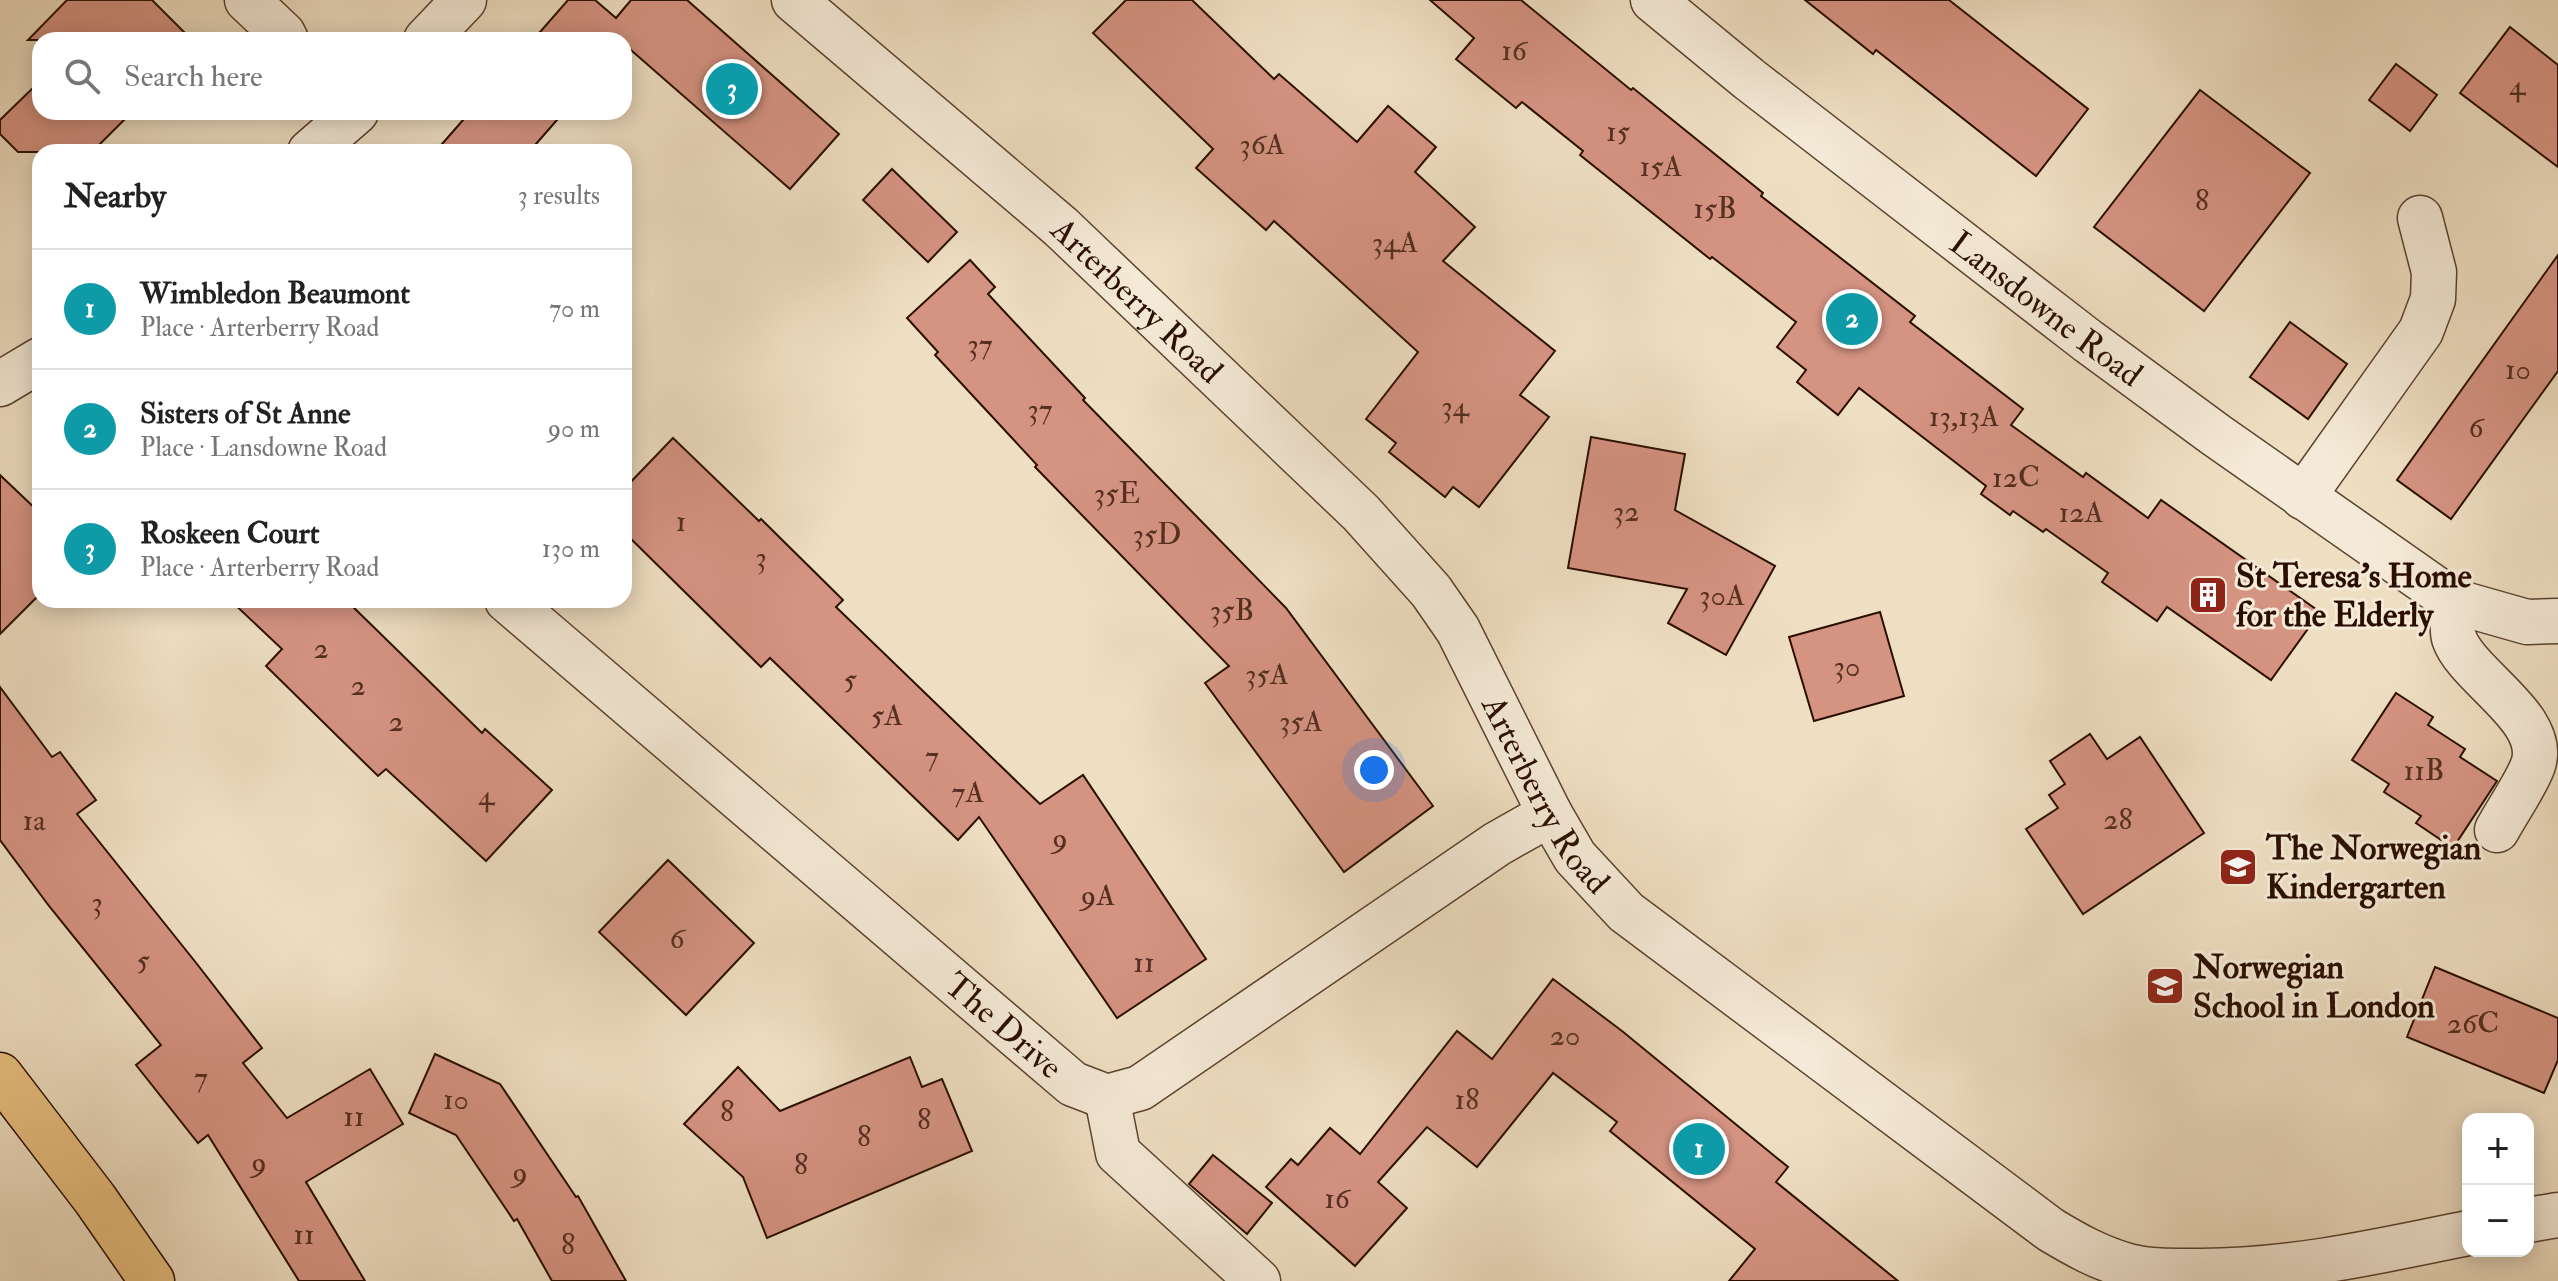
<!DOCTYPE html>
<html lang="en">
<head>
<meta charset="utf-8">
<style>
	:root { --surface:#fff; --page:#f2f2f2; --text:#222; --muted:#767676; --line:#e0e0e0; --accent:#8f2418 }
	body { margin:0; font-family:"IM FELL Double Pica",serif; background:var(--page); color:var(--text) }
	.controls { position:absolute; right:24px; bottom:24px; display:grid; overflow:hidden; border-radius:16px; box-shadow:0 4px 20px #0003 }
	.controls button { width:72px; height:72px; display:grid; place-items:center; padding:0; border:0; border-bottom:2px solid var(--line); background:var(--surface); color:var(--text); font:40px sans-serif }
	.you { position:absolute; left:1374px; top:770px; width:28px; height:28px; margin:-20px; border:6px solid #fff; border-radius:50%; background:#1a73e8; box-shadow:0 0 0 12px #1a73e833 }
	.badge { display:grid; place-items:center; width:52px; height:52px; border-radius:50%; background:var(--accent); color:#fff; font-size:26px; font-weight:700 }
	.pin { position:absolute; translate:-50% -50%; border:4px solid #fff; box-shadow:0 2px 8px #0006 }
	.list { margin:0; padding:0; list-style:none }
	h2 { display:flex; justify-content:space-between; align-items:center; height:104px; margin:0; padding:0 32px; font-size:34px }
	h2 small { font-size:26px; font-weight:400; color:var(--muted) }
	.list li { display:grid; grid-template-columns:52px 1fr auto; gap:24px; align-items:center; box-sizing:border-box; height:120px; padding:0 32px; border-top:2px solid var(--line) }
	.list b { display:block; font-size:30px; white-space:nowrap }
	.list p { margin:0; font-size:26px; white-space:nowrap; color:var(--muted) }
	.list em { font-size:26px; font-style:normal; color:var(--muted) }
	.icon { flex:none; width:44px; height:44px; fill:none; stroke:currentColor; stroke-width:2; stroke-linecap:round; stroke-linejoin:round }
	.map { position:relative; flex:none; width:2558px; height:1281px; overflow:hidden }
	.search { position:absolute; background:var(--surface); box-shadow:0 4px 20px #0003; left:32px; top:32px; width:600px; height:88px; display:flex; align-items:center; gap:20px; box-sizing:border-box; padding:0 28px; border-radius:24px; color:var(--muted); font-size:30px }
	.panel { position:absolute; background:var(--surface); box-shadow:0 4px 20px #0003; left:32px; top:144px; width:600px; height:464px; border-radius:24px }
	.map>svg:first-child { display:block }
	.building { fill:#d59382; stroke:#2a0e00; stroke-width:2 }
	.lines { fill:none; stroke-linecap:round; stroke-linejoin:round }
	.minor-casing { stroke:#5b4230; stroke-width:47 }
	.major-casing { stroke:#2a0e00; stroke-width:47 }
	.minor { stroke:#f5ead7; stroke-width:44 }
	.major { stroke:#e8c081; stroke-width:44 }
	.labels { text-anchor:middle; stroke-width:6; stroke-linejoin:round; paint-order:stroke }
	.number-label { font-size:30px; fill:#552f20 }
	.street-label { font-size:34px; fill:#2a0e00; stroke:#f5ead7 }
	.poi-label { font-size:34px; font-weight:bold; fill:#2a0e00; stroke:#f5ead7; text-anchor:start }
</style>
</head>
<body>
<div class="map">
<svg width="2558" height="1281" viewBox="0 0 2558 1281">
	<rect width="100%" height="100%" fill="#efdfc2"/>
	<filter id="stains"><feTurbulence type="fractalNoise" baseFrequency=".0025" numOctaves="4"/><feColorMatrix values="0 0 0 0 .2 0 0 0 0 .09 0 0 0 0 .02 0 0 0 .5 -.17"/></filter>
	<radialGradient id="worn" r=".72"><stop offset=".6" stop-color="#630" stop-opacity="0"/><stop offset="1" stop-color="#630" stop-opacity=".3"/></radialGradient>
	<g class="building">
		<path d="M67,0H152L192,40H28Z"/>
		<path d="M568,0H595L616,18L631,0H687L839,134L790,189L624,44V40H533Z"/>
		<path d="M1126,0H1192L1274,79L1279,74L1357,142L1388,106L1436,147L1415,172L1475,227L1443,261L1555,351L1520,395L1549,417L1479,507L1453,487L1445,497L1389,452L1396,443L1366,419L1418,352L1274,221L1266,230L1196,168L1213,149L1093,33Z"/>
		<path d="M1430,0H1521L1631,90L1633,88L1763,193L1761,196L1915,316L1910,322L2023,409L2011,425L2083,477L2086,473L2148,518L2161,500L2320,612L2271,680L2167,607L2157,621L2102,582L2108,573L2046,529L2043,532L2013,511L2010,515L1981,494L1986,486L1859,388L1838,415L1797,382L1806,370L1777,347L1796,322L1712,257L1710,259L1580,155L1583,151L1522,102L1516,108L1456,59L1474,38Z"/>
		<path d="M1805,0H1949L2088,109L2036,176L1876,50L1873,54Z"/>
		<path d="M2510,27L2558,65V167L2460,93Z"/>
		<path d="M2396,64L2437,95L2410,131L2369,100Z"/>
		<path d="M40,81V112H132L92,152H18L0,134V120Z"/>
		<path d="M2200,90L2310,173L2204,311L2094,227Z"/>
		<path d="M470,112H564L529,152H435Z"/>
		<path d="M892,169L957,232L928,262L863,200Z"/>
		<path d="M2558,255V371L2451,519L2397,480Z"/>
		<path d="M970,260L995,287L988,294L1085,398L1083,400L1286,608L1433,806L1344,872L1205,683L1229,666L1035,467L1037,465L935,355L938,352L907,318Z"/>
		<path d="M2290,322L2347,364L2308,419L2250,377Z"/>
		<path d="M1591,437L1685,454L1675,510L1775,566L1726,655L1668,623L1687,589L1568,568Z"/>
		<path d="M673,438L759,521L761,519L843,600L836,607L1040,804L1083,775L1206,959L1117,1018L979,817L958,840L770,658L761,667L624,532V489Z"/>
		<path d="M0,475L40,513V594L0,634Z"/>
		<path d="M230,600H346L482,733L485,729L552,790L486,861L386,769L378,776L266,666L282,649Z"/>
		<path d="M1880,612L1904,696L1814,721L1789,637Z"/>
		<path d="M0,687L52,757L60,752L96,800L77,814L197,964L262,1048L243,1063L287,1118L370,1069L403,1124L306,1182L365,1281H299L208,1135L198,1143L136,1065L161,1045L49,906L0,840Z"/>
		<path d="M2396,693L2433,717L2428,725L2465,749L2460,757L2497,781L2453,848L2416,823L2421,816L2384,792L2389,784L2352,760Z"/>
		<path d="M2090,734L2107,759L2140,737L2204,833L2083,914L2026,829L2058,808L2049,795L2065,784L2050,761Z"/>
		<path d="M668,860L754,943L686,1015L599,932Z"/>
		<path d="M2435,967L2558,1018V1060L2544,1093L2407,1037Z"/>
		<path d="M1553,979L1622,1031L1788,1167L1776,1182L1898,1281H1729L1755,1249L1610,1131L1617,1122L1553,1073L1477,1167L1427,1127L1378,1182L1407,1208L1355,1266L1266,1187L1291,1159L1298,1165L1330,1128L1360,1154L1457,1031L1492,1059Z"/>
		<path d="M435,1054L500,1084L576,1197L578,1196L626,1281H552L517,1219L514,1221L456,1135L409,1113Z"/>
		<path d="M910,1057L922,1087L942,1079L972,1151L767,1238L743,1177L684,1124L738,1067L780,1111Z"/>
		<path d="M1213,1155L1272,1203L1247,1234L1189,1184Z"/>
	</g>
	<g class="lines">
		<defs>
			<g id="minor">
				<path d="M247,0L283,34L286,40"/>
				<path id="s1" d="M794,0L1061,227L1361,513L1431,591L1458,630L1550,814L1575,857L1626,912L2051,1230C2076,1245 2099,1258 2128,1266C2152,1272 2177,1271 2201,1271C2292,1271 2380,1251 2468,1233"/>
				<path id="s2" d="M1653,0L1749,79L2088,341L2216,435L2453,601L2527,622L2558,621"/>
				<path d="M426,40L464,0"/>
				<path d="M310,152L356,112"/>
				<path d="M0,384L40,360"/>
				<path d="M2303,497L2421,331L2433,299L2434,272L2420,218"/>
				<path id="s3" d="M507,600L1073,1084L1107,1097L1140,1088L1497,844L1550,814"/>
				<path d="M2453,601C2454,612 2451,628 2454,638C2467,677 2549,718 2533,765C2527,783 2507,811 2497,830"/>
				<path d="M1107,1097L1118,1153L1258,1281"/>
				<path d="M2528,1220L2558,1215"/>
			</g>
			<path id="major" d="M0,1075L95,1199L152,1281"/>
		</defs>
		<use href="#minor" class="minor-casing"/>
		<use href="#major" class="major-casing"/>
		<use href="#minor" class="minor"/>
		<use href="#major" class="major"/>
	</g>
	<defs>
		<symbol id="building-square" viewBox="-11 -11 22 22"><rect x="-9" y="-9" width="18" height="18" rx="4" fill="#8f2418" stroke="#f5ead7"/><path d="M-4-6H4V6H1V3H-1V6H-4ZM-2.5-4.3h1.7v1.8h-1.7ZM.8-4.3h1.7v1.8H.8ZM-2.5-1h1.7V.8h-1.7ZM.8-1h1.7V.8H.8Z" fill="#fff"/></symbol>
		<symbol id="school-square" viewBox="-11 -11 22 22"><rect x="-9" y="-9" width="18" height="18" rx="4" fill="#8f2418" stroke="#f5ead7"/><path d="M0-5L7-2L0 1L-7-2ZM-4 1L0 2.5L4 1V4Q0 6-4 4Z" fill="#fff"/></symbol>
	</defs>
	<g fill-rule="evenodd">
		<use href="#building-square" x="2186" y="573" width="44" height="44"/>
		<use href="#school-square" x="2216" y="845" width="44" height="44"/>
		<use href="#school-square" x="2143" y="964" width="44" height="44"/>
	</g>
	<g class="labels">
		<g class="number-label">
			<text x="1514" y="60">16</text>
			<text x="2517" y="95">4</text>
			<text x="1618" y="141">15</text>
			<text x="1262" y="154">36A</text>
			<text x="1661" y="176">15A</text>
			<text x="2202" y="210">8</text>
			<text x="1715" y="218">15B</text>
			<text x="1395" y="252">34A</text>
			<text x="980" y="354">37</text>
			<text x="2518" y="379">10</text>
			<text x="1455" y="416">34</text>
			<text x="1040" y="419">37</text>
			<text x="1964" y="426">13,13A</text>
			<text x="2476" y="437">6</text>
			<text x="2016" y="487">12C</text>
			<text x="1117" y="503">35E</text>
			<text x="1626" y="521">32</text>
			<text x="2081" y="522">12A</text>
			<text x="681" y="531">1</text>
			<text x="1157" y="544">35D</text>
			<text x="761" y="567">3</text>
			<text x="1722" y="605">30A</text>
			<text x="1232" y="620">35B</text>
			<text x="321" y="658">2</text>
			<text x="1847" y="676">30</text>
			<text x="1267" y="684">35A</text>
			<text x="850" y="689">5</text>
			<text x="358" y="695">2</text>
			<text x="887" y="725">5A</text>
			<text x="396" y="731">2</text>
			<text x="1301" y="731">35A</text>
			<text x="932" y="766">7</text>
			<text x="2424" y="780">11B</text>
			<text x="968" y="802">7A</text>
			<text x="486" y="805">4</text>
			<text x="2118" y="829">28</text>
			<text x="34" y="830">1a</text>
			<text x="1060" y="848">9</text>
			<text x="1098" y="905">9A</text>
			<text x="97" y="912">3</text>
			<text x="677" y="948">6</text>
			<text x="143" y="970">5</text>
			<text x="1144" y="972">11</text>
			<text x="2473" y="1033">26C</text>
			<text x="1565" y="1045">20</text>
			<text x="201" y="1087">7</text>
			<text x="456" y="1109">10</text>
			<text x="1467" y="1109">18</text>
			<text x="727" y="1121">8</text>
			<text x="354" y="1126">11</text>
			<text x="924" y="1129">8</text>
			<text x="864" y="1146">8</text>
			<text x="259" y="1172">9</text>
			<text x="801" y="1174">8</text>
			<text x="520" y="1182">9</text>
			<text x="1337" y="1208">16</text>
			<text x="304" y="1244">11</text>
			<text x="568" y="1254">8</text>
		</g>
		<g class="street-label">
			<text dy="12" stroke="none"><textPath href="#s1" startOffset="456">Arterberry Road</textPath></text>
			<text dy="12" stroke="none"><textPath href="#s2" startOffset="500">Lansdowne Road</textPath></text>
			<text dy="12" stroke="none"><textPath href="#s1" startOffset="1104">Arterberry Road</textPath></text>
			<text dy="12" stroke="none"><textPath href="#s3" startOffset="654">The Drive</textPath></text>
		</g>
		<g class="poi-label">
			<text x="2236" y="587">St Teresa's Home<tspan x="2236" dy="39">for the Elderly</tspan></text>
			<text x="2266" y="859">The Norwegian<tspan x="2266" dy="39">Kindergarten</tspan></text>
			<text x="2193" y="978">Norwegian<tspan x="2193" dy="39">School in London</tspan></text>
		</g>
	</g>
	<rect width="100%" height="100%" filter="url(#stains)"/>
	<rect width="100%" height="100%" fill="url(#worn)"/>
</svg>
<div class="controls">
<button>+</button>
<button>−</button>
</div>
<div class="you"></div>
<div class="pin badge" style="left:1699px;top:1149px;background:#0f9aa8">1</div>
<div class="pin badge" style="left:1852px;top:319px;background:#0f9aa8">2</div>
<div class="pin badge" style="left:732px;top:89px;background:#0f9aa8">3</div>
<div class="search"><svg class="icon" aria-label="search" viewBox="0 0 24 24"><circle cx="10" cy="10" r="6"/><path d="M15 15l6 6"/></svg>Search here</div>
<section class="panel">
<h2>Nearby<small>3 results</small></h2>
<ul class="list">
<li><span class="badge" style="background:#0f9aa8">1</span><div><b>Wimbledon Beaumont</b><p>Place · Arterberry Road</p></div><em>70 m</em></li>
<li><span class="badge" style="background:#0f9aa8">2</span><div><b>Sisters of St Anne</b><p>Place · Lansdowne Road</p></div><em>90 m</em></li>
<li><span class="badge" style="background:#0f9aa8">3</span><div><b>Roskeen Court</b><p>Place · Arterberry Road</p></div><em>130 m</em></li>
</ul>
</section>
</div>
</body>
</html>
